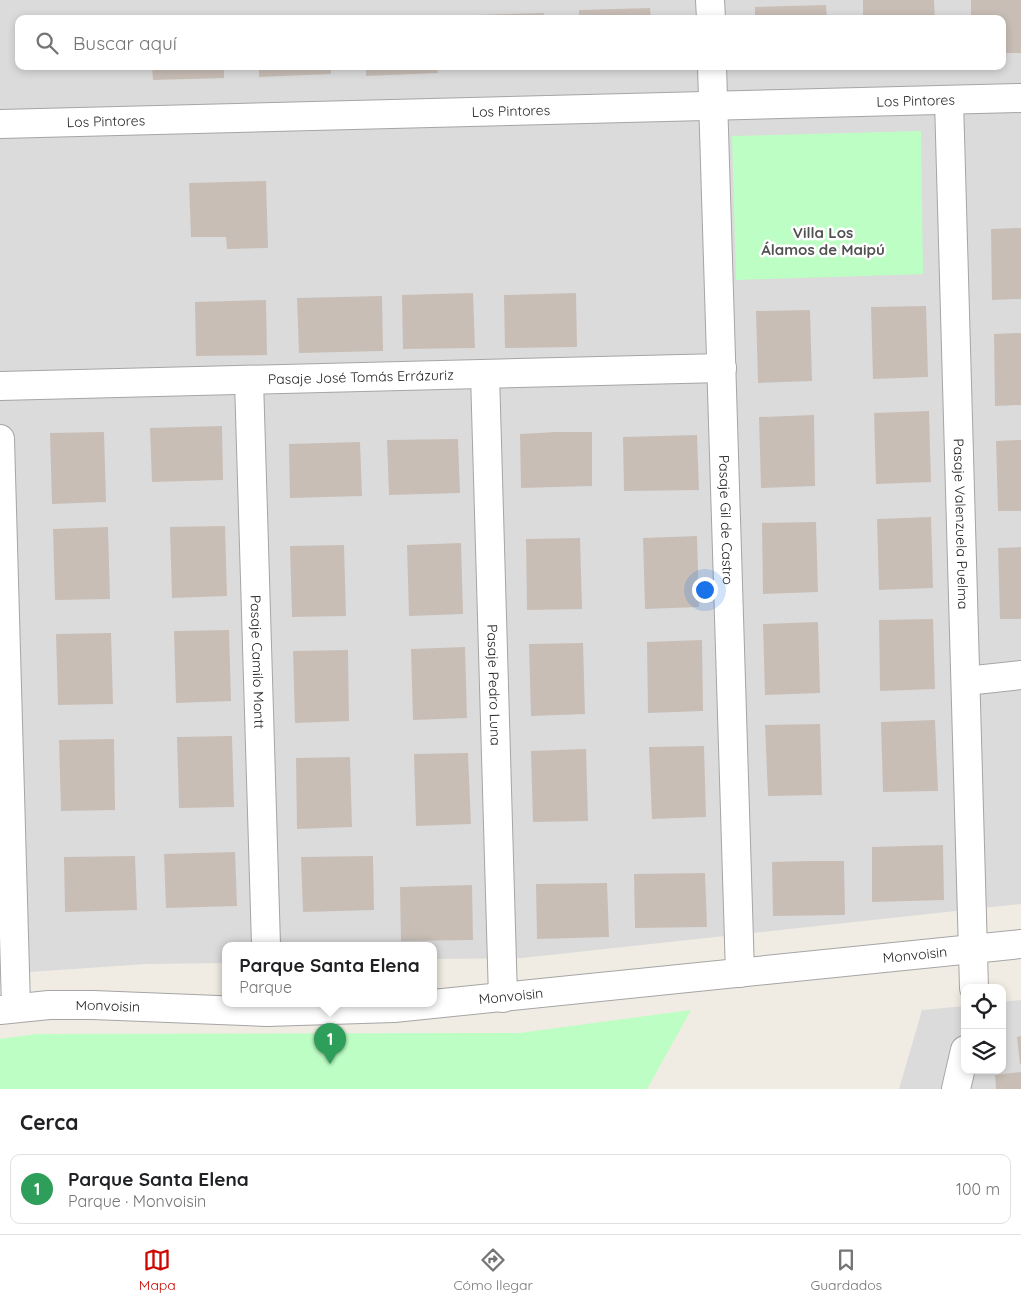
<!DOCTYPE html>
<html lang="es">
<head>
<meta charset="utf-8">
<style>
	:root { --surface:#fff; --page:#f6f6f6; --text:#202124; --muted:#757577; --line:#e0e0e0; --accent:#cb0700 }
	body { margin:0; font-family:Quicksand,sans-serif; background:var(--page); color:var(--text) }
	.controls { position:absolute; right:15px; bottom:15px; display:grid; overflow:hidden; border-radius:10px; box-shadow:0 2px 8px #0003 }
	.controls button { width:45px; height:45px; display:grid; place-items:center; padding:0; border:0; border-bottom:1px solid var(--line); background:var(--surface); color:var(--text); font:25px sans-serif }
	.you { position:absolute; left:704px; top:589px; width:18px; height:18px; margin:-12px; border:4px solid #fff; border-radius:50%; background:#1a73e8; box-shadow:0 0 0 8px #1a73e833 }
	.badge { display:grid; place-items:center; width:32px; height:32px; border-radius:50%; background:var(--accent); color:#fff; font-size:16px; font-weight:700 }
	.pin { position:absolute; translate:-50% -41px; filter:drop-shadow(0 1px 2px #0008) }
	.pin::after { content:''; position:absolute; top:26px; width:18px; height:15px; background:inherit; clip-path:polygon(0 0,100% 0,50% 100%) }
	.popup { position:absolute; left:222px; top:942px; width:215px; height:65px; box-sizing:border-box; display:grid; place-content:center; border-radius:10px; background:var(--surface); filter:drop-shadow(0 1px 4px #0005); font-size:16px; white-space:nowrap; color:var(--muted) }
	.popup b { font-size:19px; color:var(--text) }
	.popup::after { content:''; position:absolute; left:50%; top:100%; margin-left:-10px; border:10px solid transparent; border-top-color:var(--surface) }
	.list { margin:0; padding:0; list-style:none }
	h2 { display:flex; justify-content:space-between; align-items:center; height:65px; margin:0; padding:0 20px; font-size:21px }
	h2 small { font-size:16px; font-weight:400; color:var(--muted) }
	.list li { display:grid; grid-template-columns:32px 1fr auto; gap:15px; align-items:center; box-sizing:border-box; height:70px; margin:0 10px 10px; padding:0 10px; border:1px solid var(--line); border-radius:10px }
	.list b { display:block; font-size:19px; white-space:nowrap }
	.list p { margin:0; font-size:16px; white-space:nowrap; color:var(--muted) }
	.list em { font-size:16px; font-style:normal; color:var(--muted) }
	.icon { flex:none; width:28px; height:28px; fill:none; stroke:currentColor; stroke-width:2; stroke-linecap:round; stroke-linejoin:round }
	.map { position:relative; flex:none; width:1021px; height:1089px; overflow:hidden }
	.search { position:absolute; background:var(--surface); box-shadow:0 2px 8px #0003; left:15px; right:15px; top:15px; height:55px; display:flex; align-items:center; gap:12px; box-sizing:border-box; padding:0 18px; border-radius:10px; color:var(--muted); font-size:19px }
	.sheet { height:145px; background:var(--surface) }
	nav { display:flex; justify-content:space-around; align-items:center; box-sizing:border-box; height:70px; border-top:1px solid var(--line); background:var(--surface); font-size:14px; color:var(--muted) }
	nav a { display:grid; justify-items:center; gap:2px }
	nav .on { color:var(--accent) }
	.map>svg:first-child { display:block }
	.residential { fill:#dcdbdb; fill-rule:evenodd }
	.park { fill:#bcfec3 }
	.building { fill:#c8beb6 }
	.lines { fill:none; stroke-linecap:round; stroke-linejoin:round }
	.minor-casing { stroke:#a5a5a5; stroke-width:30 }
	.minor { stroke:#fff; stroke-width:28 }
	.labels { text-anchor:middle; stroke-width:5; stroke-linejoin:round; paint-order:stroke }
	.street-label { font-size:14px; fill:#1e1e1e; stroke:#fff }
	.neighbourhood-label { font-size:15px; font-weight:bold; fill:#515151; stroke:#fff }
</style>
</head>
<body>
<div class="map">
<svg width="1021" height="1089" viewBox="0 0 1021 1089">
	<rect width="100%" height="100%" fill="#f0ece3"/>
	<g class="residential">
		<path d="M0,0H1021V904L522,958L434,959V945H226V963L146,964L0,974ZM19,19H1002V66H19Z"/>
		<path d="M1021,1000V1089H899L922,1010L965,1006V1070H1002V1002Z"/>
	</g>
	<g class="park">
		<path d="M921,131L923,274L736,280L732,136Z"/>
		<path d="M691,1010L647,1089H0V1039L37,1034L519,1033Z"/>
	</g>
	<g class="building">
		<path d="M863,0H934L935,19H863Z"/>
		<path d="M971,0H1021V53H1002V19H971Z"/>
		<path d="M826,5L827,19H755V7Z"/>
		<path d="M650,8L651,19H579V10Z"/>
		<path d="M544,13V19H473V15Z"/>
		<path d="M152,66H224V78L153,80Z"/>
		<path d="M259,66H331V74L259,77Z"/>
		<path d="M366,66H437L438,73L366,76Z"/>
		<path d="M474,66H509V68L474,69Z"/>
		<path d="M266,181L268,248L227,249L226,237H191L189,183Z"/>
		<path d="M1021,228V299L992,300L991,229Z"/>
		<path d="M473,293L475,348L403,349L402,295Z"/>
		<path d="M576,293L577,347L505,348L504,295Z"/>
		<path d="M382,296L383,351L299,353L297,298Z"/>
		<path d="M266,300L267,355L196,356L195,302Z"/>
		<path d="M926,306L928,377L873,379L871,307Z"/>
		<path d="M810,310L812,381L758,383L756,311Z"/>
		<path d="M1021,333V405L995,406L994,334Z"/>
		<path d="M929,411L931,482L876,484L874,413Z"/>
		<path d="M814,415L815,486L761,488L759,417Z"/>
		<path d="M222,426L223,480L152,482L150,428Z"/>
		<path d="M104,432L106,502L52,504L50,433Z"/>
		<path d="M556,432H592V486L521,488L520,434Z"/>
		<path d="M697,435L699,490L624,491L623,437Z"/>
		<path d="M458,439L460,493L389,495L387,440Z"/>
		<path d="M1021,440V511H998L996,441Z"/>
		<path d="M360,442L362,496L290,498L289,444Z"/>
		<path d="M931,517L933,588L879,590L877,519Z"/>
		<path d="M816,522L818,592L763,594L762,523Z"/>
		<path d="M225,526L227,596L172,598L170,527Z"/>
		<path d="M108,527L110,599L55,600L53,529Z"/>
		<path d="M697,536L699,607L645,609L643,538Z"/>
		<path d="M580,538L582,609L527,610L526,539Z"/>
		<path d="M461,543L463,614L409,616L407,545Z"/>
		<path d="M344,545L346,616L292,617L290,546Z"/>
		<path d="M1021,547V619H1000L998,548Z"/>
		<path d="M933,619L935,689L880,691L879,620Z"/>
		<path d="M818,622L820,693L765,695L763,624Z"/>
		<path d="M229,630L231,701L176,703L174,631Z"/>
		<path d="M111,633L113,704L58,705L56,634Z"/>
		<path d="M702,640L703,711L648,713L647,642Z"/>
		<path d="M583,643L585,714L531,716L529,644Z"/>
		<path d="M465,647L467,718L413,720L411,649Z"/>
		<path d="M348,650L349,721L295,723L293,651Z"/>
		<path d="M935,720L938,791L883,792L881,722Z"/>
		<path d="M820,724L822,795L768,796L765,725Z"/>
		<path d="M232,736L234,807L179,808L177,737Z"/>
		<path d="M114,739L115,810L61,811L59,740Z"/>
		<path d="M704,746L706,817L652,819L649,747Z"/>
		<path d="M586,749L588,821L533,822L531,751Z"/>
		<path d="M468,753L471,824L416,826L414,754Z"/>
		<path d="M350,757L352,827L297,829L296,758Z"/>
		<path d="M943,845L944,900L872,902V847Z"/>
		<path d="M235,852L237,906L166,908L164,854Z"/>
		<path d="M135,856L137,910L65,912L64,857Z"/>
		<path d="M373,856L374,910L303,912L301,857Z"/>
		<path d="M808,861H844L845,915L773,916L772,862Z"/>
		<path d="M705,873L707,927L635,928L634,874Z"/>
		<path d="M607,883L609,937L537,939L536,884Z"/>
		<path d="M472,885L473,940L401,941L400,887Z"/>
		<path d="M1021,1036V1064H1020L1017,1037Z"/>
		<path d="M1021,1072V1089H996L995,1075Z"/>
	</g>
	<g class="lines">
		<defs>
			<g id="minor">
				<path d="M710,0L711,19"/>
				<path id="s1" d="M712,66L740,973"/>
				<path id="s2" d="M949,100L974,988"/>
				<path id="s3" d="M0,124L1021,98"/>
				<path id="s4" d="M485,374L503,998"/>
				<path id="s5" d="M249,380L266,945"/>
				<path id="s6" d="M0,386L722,368"/>
				<path d="M0,439L16,1007"/>
				<path d="M966,681L1021,675"/>
				<path id="s7" d="M0,1010L49,1005H93L267,1012L394,1008L1021,944"/>
				<path d="M956,1089L965,1050"/>
			</g>
		</defs>
		<use href="#minor" class="minor-casing"/>
		<use href="#minor" class="minor"/>
	</g>
	<g class="labels">
		<g class="street-label">
			<text dy="5" stroke="none"><textPath href="#s3" startOffset="916">Los Pintores</textPath></text>
			<text dy="5" stroke="none"><textPath href="#s3" startOffset="511">Los Pintores</textPath></text>
			<text dy="5" stroke="none"><textPath href="#s3" startOffset="106">Los Pintores</textPath></text>
			<text dy="5" stroke="none"><textPath href="#s6" startOffset="361">Pasaje José Tomás Errázuriz</textPath></text>
			<text dy="5" stroke="none"><textPath href="#s1" startOffset="454">Pasaje Gil de Castro</textPath></text>
			<text dy="5" stroke="none"><textPath href="#s2" startOffset="424">Pasaje Valenzuela Puelma</textPath></text>
			<text dy="5" stroke="none"><textPath href="#s5" startOffset="282">Pasaje Camilo Montt</textPath></text>
			<text dy="5" stroke="none"><textPath href="#s4" startOffset="311">Pasaje Pedro Luna</textPath></text>
			<text dy="5" stroke="none"><textPath href="#s7" startOffset="918">Monvoisin</textPath></text>
			<text dy="5" stroke="none"><textPath href="#s7" startOffset="512">Monvoisin</textPath></text>
			<text dy="5" stroke="none"><textPath href="#s7" startOffset="108">Monvoisin</textPath></text>
		</g>
		<g class="neighbourhood-label">
			<text x="823" y="238">Villa Los<tspan x="823" dy="17">Álamos de Maipú</tspan></text>
		</g>
	</g>
</svg>
<div class="controls">
<button><svg class="icon" aria-label="locate" viewBox="0 0 24 24"><circle cx="12" cy="12" r="6"/><path d="M12 2v4M12 18v4M2 12h4M18 12h4"/></svg></button>
<button><svg class="icon" aria-label="layers" viewBox="0 0 24 24"><path d="M12 4l9 5-9 5-9-5zM3 14l9 5 9-5"/></svg></button>
</div>
<div class="you"></div>
<div class="pin badge" style="left:330px;top:1064px;background:#2e9e5b">1</div>
<div class="popup"><b>Parque Santa Elena</b>Parque</div>
<div class="search"><svg class="icon" aria-label="search" viewBox="0 0 24 24"><circle cx="10" cy="10" r="6"/><path d="M15 15l6 6"/></svg>Buscar aquí</div>
</div>
<section class="sheet">
<h2>Cerca<small></small></h2>
<ul class="list">
<li><span class="badge" style="background:#2e9e5b">1</span><div><b>Parque Santa Elena</b><p>Parque · Monvoisin</p></div><em>100 m</em></li>
</ul>
</section>
<nav>
<a class="on"><svg class="icon" aria-label="map" viewBox="0 0 24 24"><path d="M3 6l6-2 6 2 6-2v14l-6 2-6-2-6 2zM9 4v14M15 6v14"/></svg>Mapa</a>
<a><svg class="icon" aria-label="directions" viewBox="0 0 24 24"><path d="M12 3l9 9-9 9-9-9zM9 14v-3h6M13 9l2 2-2 2"/></svg>Cómo llegar</a>
<a><svg class="icon" aria-label="saved" viewBox="0 0 24 24"><path d="M7 4h10v16l-5-4-5 4z"/></svg>Guardados</a>
</nav>
</body>
</html>
